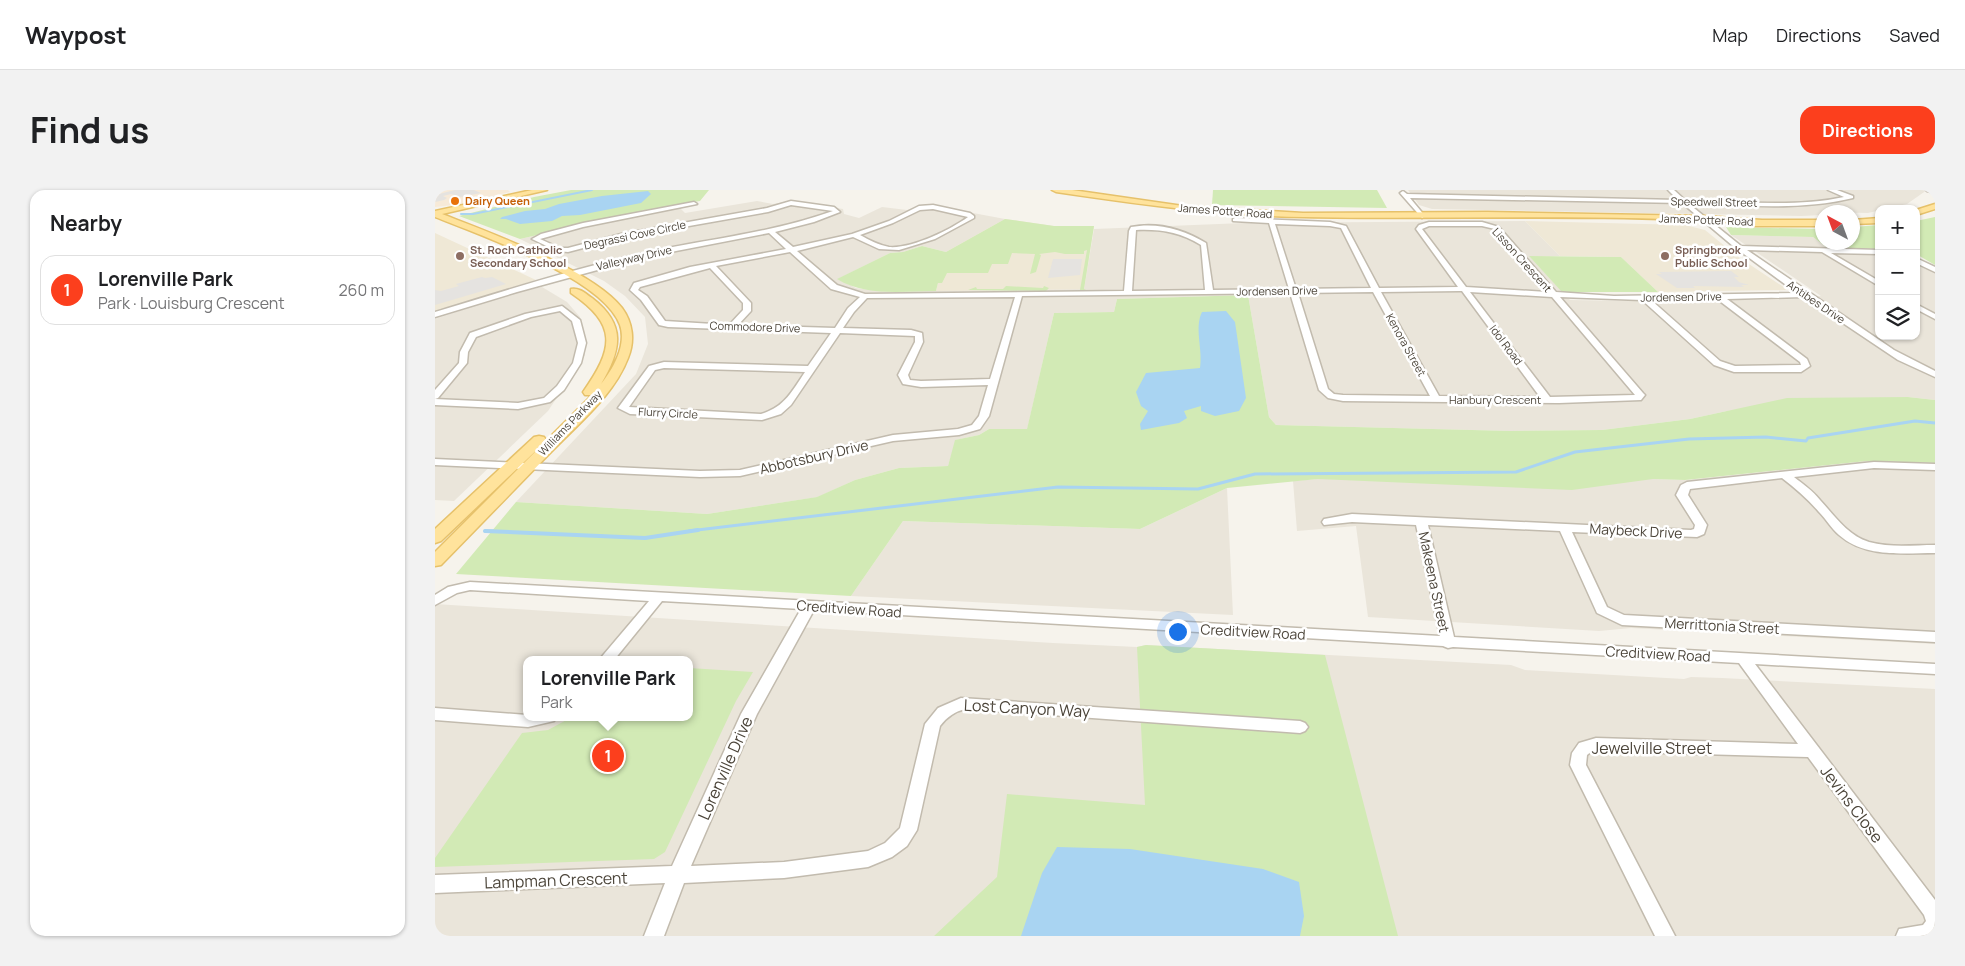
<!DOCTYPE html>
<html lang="en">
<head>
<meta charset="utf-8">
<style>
	:root { --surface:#fff; --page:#f2f2f2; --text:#202124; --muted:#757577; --line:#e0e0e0; --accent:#fc3f1d }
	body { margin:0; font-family:Manrope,sans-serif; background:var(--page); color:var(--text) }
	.controls { position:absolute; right:15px; top:15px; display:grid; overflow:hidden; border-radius:10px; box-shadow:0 1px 4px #0004 }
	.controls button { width:45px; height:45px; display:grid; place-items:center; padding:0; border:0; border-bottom:1px solid var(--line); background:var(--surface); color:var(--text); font:25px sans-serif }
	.compass { position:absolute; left:1380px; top:15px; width:45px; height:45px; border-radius:50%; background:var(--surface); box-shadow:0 1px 4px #0004; rotate:319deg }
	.you { position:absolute; left:742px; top:441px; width:18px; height:18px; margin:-12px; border:4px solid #fff; border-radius:50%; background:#1a73e8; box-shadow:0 0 0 8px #1a73e833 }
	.badge { display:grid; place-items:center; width:32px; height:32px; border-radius:50%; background:var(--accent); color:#fff; font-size:16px; font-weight:700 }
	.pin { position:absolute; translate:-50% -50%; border:2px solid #fff; box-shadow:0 1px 5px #0006 }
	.popup { position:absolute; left:88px; top:466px; width:170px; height:65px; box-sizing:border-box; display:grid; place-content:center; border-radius:10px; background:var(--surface); filter:drop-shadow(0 1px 4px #0005); font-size:16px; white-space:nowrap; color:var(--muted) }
	.popup b { font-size:19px; color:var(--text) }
	.popup::after { content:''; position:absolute; left:50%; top:100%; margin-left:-10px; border:10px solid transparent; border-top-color:var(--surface) }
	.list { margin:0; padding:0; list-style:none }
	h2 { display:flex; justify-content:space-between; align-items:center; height:65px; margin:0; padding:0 20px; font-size:21px }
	h2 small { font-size:16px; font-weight:400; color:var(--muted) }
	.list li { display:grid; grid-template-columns:32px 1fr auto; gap:15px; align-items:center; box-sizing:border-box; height:70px; margin:0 10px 10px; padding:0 10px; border:1px solid var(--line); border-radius:15px }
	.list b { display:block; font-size:19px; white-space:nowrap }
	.list p { margin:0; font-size:16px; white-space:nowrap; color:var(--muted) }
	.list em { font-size:16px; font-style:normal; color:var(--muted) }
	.icon { flex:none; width:28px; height:28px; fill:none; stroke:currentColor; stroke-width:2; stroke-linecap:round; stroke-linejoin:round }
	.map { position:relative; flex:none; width:1500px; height:746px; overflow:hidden; border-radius:15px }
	header { display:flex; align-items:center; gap:30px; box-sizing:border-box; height:70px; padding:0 25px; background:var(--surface); border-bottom:1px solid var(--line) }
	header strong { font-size:24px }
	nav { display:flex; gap:28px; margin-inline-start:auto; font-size:18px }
	.intro { display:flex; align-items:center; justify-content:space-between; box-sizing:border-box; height:120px; padding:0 30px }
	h1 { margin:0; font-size:35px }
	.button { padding:12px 22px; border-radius:15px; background:var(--accent); color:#fff; font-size:18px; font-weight:700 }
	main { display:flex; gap:30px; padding:0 30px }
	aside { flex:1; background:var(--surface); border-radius:15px; box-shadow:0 1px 4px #0004 }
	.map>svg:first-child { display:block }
	.residential { fill:#eae5da; fill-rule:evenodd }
	.commercial { fill:#f7ead8 }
	.education { fill:#efe8d6 }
	.green { fill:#d2eab5 }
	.parking { fill:#e5e3e0 }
	.water { fill:#a9d4f2 }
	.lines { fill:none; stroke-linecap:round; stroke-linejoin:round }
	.stream-far2 { stroke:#a9d4f2; stroke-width:2 }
	.stream-far1 { stroke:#a9d4f2; stroke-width:3 }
	.stream { stroke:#a9d4f2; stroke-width:4 }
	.minor-casing { stroke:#c2bbae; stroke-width:3 }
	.major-casing { stroke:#e6c16a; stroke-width:3 }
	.minor { fill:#fff; fill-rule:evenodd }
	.major { fill:#ffe39c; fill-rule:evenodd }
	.food-dot { fill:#e8710a; stroke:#fff; stroke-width:2 }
	.education-dot { fill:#8d6e63; stroke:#fff; stroke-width:2 }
	.labels { text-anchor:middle; stroke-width:5; stroke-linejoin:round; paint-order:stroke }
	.far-food-label { font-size:11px; font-weight:bold; fill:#c56008; stroke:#fff; text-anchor:start }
	.far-street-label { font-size:11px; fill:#4b4439; stroke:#fff }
	.far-education-label { font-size:11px; font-weight:bold; fill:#785e54; stroke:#fff; text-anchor:start }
	.street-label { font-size:14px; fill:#4b4439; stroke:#fff }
	.near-street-label { font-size:16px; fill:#4b4439; stroke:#fff }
</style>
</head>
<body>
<header>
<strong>Waypost</strong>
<nav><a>Map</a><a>Directions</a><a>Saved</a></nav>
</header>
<div class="intro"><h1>Find us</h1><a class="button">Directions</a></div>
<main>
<aside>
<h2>Nearby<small></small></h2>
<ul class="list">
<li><span class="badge">1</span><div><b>Lorenville Park</b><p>Park · Louisburg Crescent</p></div><em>260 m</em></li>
</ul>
</aside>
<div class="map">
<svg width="1500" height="746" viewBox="0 0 1500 746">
	<rect width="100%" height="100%" fill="#f6f3ec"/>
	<g class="residential">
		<path d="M973,0H1492L1472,14L1433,23L1388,22L1387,25L1366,26L997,19L984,15Z"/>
		<path d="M322,11L338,14L357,11L408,19L409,24L424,28L447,17L472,20L490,14L570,29L511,62L487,56L468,62L455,63L403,89L421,98L443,101L649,99L659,39L809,33L1090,31L1125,66L1095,67L1135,110L1198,111L1363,109L1386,106L1296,45L1378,47L1398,63L1444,65V146H1481V73L1500,81V210L1473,207L1292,221L1255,229L1167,240L1076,241L841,235L834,227L813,105L682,109L679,122L619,123L592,240L554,239L544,245L521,250L513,276L464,278L420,290L383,307L272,324L81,312L201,184L213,154L210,127L190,106L169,91L85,49L211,20L242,15L250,23Z"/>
		<path d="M107,97L132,112L145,127L150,165L113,221L42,289L19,311L0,310V129L76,104Z"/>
		<path d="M1432,271L1500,273V454L1196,438L1164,441L933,427L921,336L862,341L858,291L883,289H1218L1250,290Z"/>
		<path d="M792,298L798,425L416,406L468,331L705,339Z"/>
		<path d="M0,414L618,453L702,457L711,455L1076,475L1090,480L1249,489L1256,487L1287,488L1500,499V746H0ZM92,470H254V527H92Z"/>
	</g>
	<path class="commercial" d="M0,0H73L75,2L18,15L0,17Z"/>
	<g class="education">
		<path d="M570,29L619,36H659L649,99L501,101L511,62Z"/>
		<path d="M1090,31L1250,35L1270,40L1302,66L1353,100L1223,102L1186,67L1125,66Z"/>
		<path d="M0,43L101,90L0,122Z"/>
	</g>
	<g class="green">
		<path d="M136,0H274L265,11L211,20L85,49L24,26L99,7Z"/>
		<path d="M778,0H942L952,18L777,15Z"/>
		<path d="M1500,27V75L1481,64V31Z"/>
		<path d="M570,29L619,36H659L649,99L651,100H645L652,60L649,61V64H630L620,62L604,64L606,65L601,82L595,84L600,64L577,63L573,74H557L553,83H512L507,93H503L501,101C469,101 431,107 402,89L455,63L468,62L487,56L511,62Z"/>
		<path d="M1444,35V59L1391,57L1378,47L1296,45L1291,37L1387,39L1388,52H1418V37Z"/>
		<path d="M1094,66L1186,67L1223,102H1127Z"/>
		<path d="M571,96L608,98L609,96L614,98L611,101L533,100L541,97L542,99H568Z"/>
		<path d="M813,105L834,227L841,235L1076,241L1167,240L1255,229L1352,208L1473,207L1500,210V273L1432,271L1250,290L1218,289L1137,300L883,289L792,298L705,339L468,331L416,406L21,384L81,312L272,324L382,307L420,290L464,278L513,276L520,250L544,245L554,239H592L619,123L679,122L682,109Z"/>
		<path d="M711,455L890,465L963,746H499L562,687L572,604L710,615L702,457Z"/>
		<path d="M254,478L318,482L301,511L230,662L219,669L0,677V668L87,543L113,540L137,527H254Z"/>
	</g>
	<g class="parking">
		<path d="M20,0H39L46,3L26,7L16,4L8,6L12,8L9,10L0,12V5Z"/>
		<path d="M618,69H647L645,85L613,88Z"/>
		<path d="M1296,81L1304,87H1299L1304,92L1314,95H1306L1309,97L1258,96L1260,98H1242L1221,84H1227L1224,82Z"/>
		<path d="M47,87L50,88L57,87L71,94L0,115V100L6,101L24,96L21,94Z"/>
	</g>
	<g class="water">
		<path d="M213,1L216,4L206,13L145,25L127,26L117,31L85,34L71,29H65L67,27L90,21L110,19L124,14L167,6Z"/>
		<path d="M791,121L800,132L811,208L804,221L780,226L766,221V216L749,221L752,228L744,233L706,240L705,234L713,221L706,216L701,202L711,183L765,178C768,159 759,138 767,122Z"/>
		<path d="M622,657L695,659L828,679L864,692L869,726L865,746H586L607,683Z"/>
	</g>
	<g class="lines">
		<path class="stream-far2" d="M26,24H38L157,0"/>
		<g class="stream-far1">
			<path d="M50,341H58"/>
			<path d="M254,341L623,297L763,299L820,284L1081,282L1140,262L1254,249L1331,247L1371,251L1373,248L1480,231L1500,233"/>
		</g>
		<path class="stream" d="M50,341L210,348L263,340"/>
		<defs>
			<g id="minor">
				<path d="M1233,0H1239L1250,10C1302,11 1358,18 1409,7L1393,0H1402L1418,6V8C1365,21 1309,15 1254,14L1306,56L1444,60V64L1396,63L1444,91V96L1387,62L1312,60L1459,160L1500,181V187L1463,170L1369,107L1292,109L1372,169L1375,176L1366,182H1299L1279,175L1207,110L1125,107L1208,203L1210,205L1206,210L1124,213L908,211L893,208L884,200L855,103L587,106L554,226L545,239L524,245L458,251L305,286L265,287L0,275V269L265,281L305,280L458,245L523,239L537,235L544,226L553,195L486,197L468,194L463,185L480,152V146L405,143L356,215L346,224L327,230L195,224L183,218L214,176L229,172L373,176L396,143L233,137L224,135L206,110L195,100L199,93L255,77L351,59L334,43L210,67L82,102L0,127V122C69,101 138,79 209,63C272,49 337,43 398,21L356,15L333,22L186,48L133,62L122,61L97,49L106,44L148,33L259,12L262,14L148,37L105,49L125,58H133L186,44L332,18L356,11L399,17L405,22L379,32L340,42L358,57L417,44L454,31L484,16L498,15L535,23L539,26V28L500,49L464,60L444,59L418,47L362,61L402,95L430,104L689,101L694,41L696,37C722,32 748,39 771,53L778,100L854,99L834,33L798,31V29L800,28L895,32L911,36L944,98L1023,97L981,39L984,35L994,32H1047L1064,37L1121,102L1179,106L1362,103L1298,56L1247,13L975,8L990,26L987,28L965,3L968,1L972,4L1243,10ZM498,19L533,27C515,40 476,59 454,57C444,55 434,50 425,45L458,33L485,20ZM840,34L895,36L906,38L936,98L861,99ZM994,36H1047L1060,39L1112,102L1031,97L987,39ZM701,40C725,39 745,42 766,55L770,100L697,101ZM355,62L396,99L425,107L413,118L400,138L303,135L316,121V113L281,76ZM275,78L308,113V120L294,135L230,131L212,106L203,100L205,97ZM1025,101H1027L1105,207L1004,206L946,102ZM938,102L995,206L908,205L899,204L893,199L863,103ZM1035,102L1117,107L1200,205L1115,207ZM580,107L555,189L486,191L475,190L473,185L488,152L487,143L476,140L408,138L419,122L432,108ZM1282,109L1365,172L1366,175L1300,176L1285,171L1216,110ZM229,178L370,182C357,201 350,217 326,224L194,217L220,180Z"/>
				<path d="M1491,0H1500V3L1492,1Z"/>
				<path d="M1481,68L1500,77V82L1481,73Z"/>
				<path d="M1481,114L1500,124V129L1481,119Z"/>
				<path d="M127,116L145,130L151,153L146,173L129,200L115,212L83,219L0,215V209L83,213L109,208L122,196L138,173L143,153L137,131L125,121L96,127L41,147L33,162L32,173L3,208L0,209V200L24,173L25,162L35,143L90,124Z"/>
				<path d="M1439,272L1500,274V280L1439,278L1359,287C1368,294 1378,301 1385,310C1400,326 1412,345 1434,352C1455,358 1479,355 1500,355V363C1468,363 1430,368 1404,345C1396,338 1391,329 1384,322C1373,309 1360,298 1347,288L1255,299L1253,305L1272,335L1269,344L1262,347L1137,342L1172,417L1189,425L1500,442V452L1187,435L1162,423L1125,341L993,335L1019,447L1500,474V484L1320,474L1500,710V746H1461L1464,739L1488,735L1491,731L1489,725L1373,567L1157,561L1152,565L1151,575L1240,746H1220L1135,575L1137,563L1144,553L1161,548L1363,554L1304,473L1018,457L1013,458L1008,456L379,420L322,524L256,676L349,672L433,661L450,653L465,638L490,534L503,518L526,508L865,531L870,533L873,537L870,541L865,543L531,519C520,521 512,527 505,536L482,640L472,656L457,667L433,677L349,688L249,693L229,746H209L230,693L0,703V685L237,676L306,524L366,419L227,411L179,470H164L214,411L35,400L22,403L0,415V405L13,397L35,392L1005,446L981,335L917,332L889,335L887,332L889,329L917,324L1256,340L1259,339L1260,335L1241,305L1246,295L1252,292Z"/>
				<path d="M0,518L92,525V527H121L119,531L93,537L0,530Z"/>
			</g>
			<g id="major">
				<path d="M97,0H112L7,24C53,42 158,80 187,118C198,133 200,151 193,168C179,205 144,233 117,261C80,299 43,337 6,375L0,376V362L157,205H150L148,202C179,158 183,135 136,103V99C144,97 151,104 157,108C192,135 186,160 166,194C178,179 192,155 185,135C168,88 45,45 0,27V21Z"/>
				<path d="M617,0H637L748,16L868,23L1052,22L1269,26L1327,30H1388V36H1312L1308,33C1162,23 1015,30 869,27C786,26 703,14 621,2Z"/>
				<path d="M1500,14V19L1481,25V20Z"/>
				<path d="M1444,28V33L1418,34V30Z"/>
				<path d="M104,246L109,247L111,250L109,253L6,351L0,353V339L99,247Z"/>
			</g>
		</defs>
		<use href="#minor" class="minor-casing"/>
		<use href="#major" class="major-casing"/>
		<use href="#minor" class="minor"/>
		<use href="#major" class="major"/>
	</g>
	<circle class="food-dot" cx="20" cy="11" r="5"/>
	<g class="education-dot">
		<circle cx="25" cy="66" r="5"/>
		<circle cx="1230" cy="66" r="5"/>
	</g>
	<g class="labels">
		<g class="far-food-label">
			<text x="30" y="15">Dairy Queen</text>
		</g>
		<g class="far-street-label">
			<text transform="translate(1279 12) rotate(1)" y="4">Speedwell Street</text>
			<text transform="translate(790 21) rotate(4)" y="4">James Potter Road</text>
			<text transform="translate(1271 30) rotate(2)" y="4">James Potter Road</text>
			<text transform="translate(200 45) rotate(-12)" y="4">Degrassi Cove Circle</text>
			<text transform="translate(199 68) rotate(-13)" y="4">Valleyway Drive</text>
			<text transform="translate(1087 70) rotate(48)" y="4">Lisson Crescent</text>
			<text transform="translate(842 101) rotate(-1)" y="4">Jordensen Drive</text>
			<text transform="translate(1246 107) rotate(-1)" y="4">Jordensen Drive</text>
			<text transform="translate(1381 112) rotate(34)" y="4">Antibes Drive</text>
			<text transform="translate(320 137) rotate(2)" y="4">Commodore Drive</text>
			<text transform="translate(971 155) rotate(61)" y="4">Kenora Street</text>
			<text transform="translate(1071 155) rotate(53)" y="4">Idol Road</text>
			<text x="1060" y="214">Hanbury Crescent</text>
			<text transform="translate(233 223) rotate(3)" y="4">Flurry Circle</text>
			<text transform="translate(135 233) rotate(-46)" y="4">Williams Parkway</text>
		</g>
		<g class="far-education-label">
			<text x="35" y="64">St. Roch Catholic<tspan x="35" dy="13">Secondary School</tspan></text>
			<text x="1240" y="64">Springbrook<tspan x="1240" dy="13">Public School</tspan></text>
		</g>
		<g class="street-label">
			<text transform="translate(379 267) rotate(-13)" y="5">Abbotsbury Drive</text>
			<text transform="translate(1201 341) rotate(3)" y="5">Maybeck Drive</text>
			<text transform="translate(999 392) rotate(78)" y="5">Makeena Street</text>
			<text transform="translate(414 419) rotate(4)" y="5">Creditview Road</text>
			<text transform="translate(1287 436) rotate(3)" y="5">Merrittonia Street</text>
			<text transform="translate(818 442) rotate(3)" y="5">Creditview Road</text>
			<text transform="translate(1223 464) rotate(3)" y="5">Creditview Road</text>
		</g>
		<g class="near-street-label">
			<text transform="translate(592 518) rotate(3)" y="6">Lost Canyon Way</text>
			<text x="1217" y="564">Jewelville Street</text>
			<text transform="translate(290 578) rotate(-66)" y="6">Lorenville Drive</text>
			<text transform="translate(1417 614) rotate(53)" y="6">Jevins Close</text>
			<text transform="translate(121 690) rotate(-2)" y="6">Lampman Crescent</text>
		</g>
	</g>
</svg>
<div class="controls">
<button>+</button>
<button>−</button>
<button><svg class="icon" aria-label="layers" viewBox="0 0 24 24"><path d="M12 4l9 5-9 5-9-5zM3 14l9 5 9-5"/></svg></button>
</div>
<svg class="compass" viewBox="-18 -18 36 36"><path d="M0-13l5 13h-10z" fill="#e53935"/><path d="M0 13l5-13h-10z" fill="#757577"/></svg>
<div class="you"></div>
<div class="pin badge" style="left:173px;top:566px">1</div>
<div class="popup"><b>Lorenville Park</b>Park</div>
</div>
</main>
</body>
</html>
